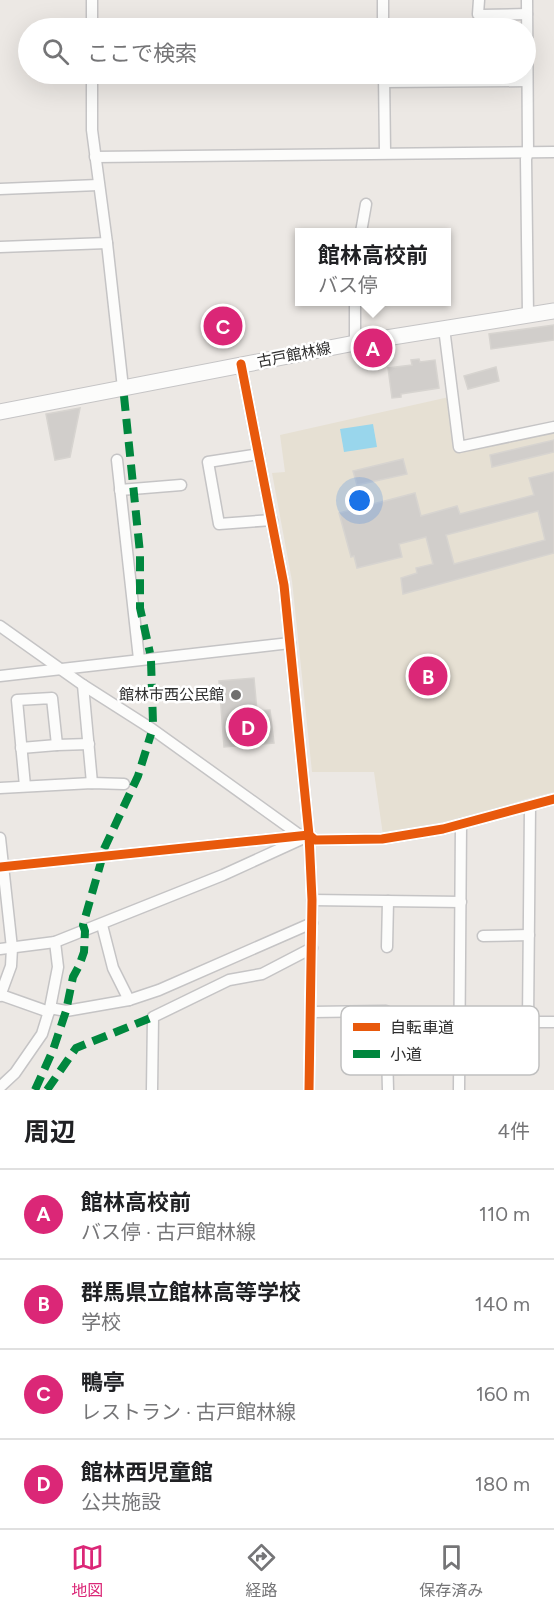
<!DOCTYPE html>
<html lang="ja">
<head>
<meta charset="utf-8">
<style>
	:root { --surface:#fff; --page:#f6f6f6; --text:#202124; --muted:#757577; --line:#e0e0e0; --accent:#db2777 }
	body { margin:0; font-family:Figtree,"Noto Sans JP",sans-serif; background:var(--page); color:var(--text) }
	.you { position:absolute; left:360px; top:501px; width:21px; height:21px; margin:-15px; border:4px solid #fff; border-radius:50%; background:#1a73e8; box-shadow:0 0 0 9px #1a73e833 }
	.badge { display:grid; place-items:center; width:39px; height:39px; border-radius:50%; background:var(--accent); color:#fff; font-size:20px; font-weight:700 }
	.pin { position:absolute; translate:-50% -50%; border:3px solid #fff; box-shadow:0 2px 6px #0006 }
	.popup { position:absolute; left:295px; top:228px; width:156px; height:78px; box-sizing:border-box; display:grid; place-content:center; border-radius:0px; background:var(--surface); filter:drop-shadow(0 2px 4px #0005); font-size:20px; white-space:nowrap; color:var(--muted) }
	.popup b { font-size:22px; color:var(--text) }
	.popup::after { content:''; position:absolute; left:50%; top:100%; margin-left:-12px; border:12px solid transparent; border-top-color:var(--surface) }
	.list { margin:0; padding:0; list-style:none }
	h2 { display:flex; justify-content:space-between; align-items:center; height:78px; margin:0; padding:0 24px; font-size:26px }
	h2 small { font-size:20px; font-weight:400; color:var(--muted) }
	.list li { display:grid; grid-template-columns:39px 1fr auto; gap:18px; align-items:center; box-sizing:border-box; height:90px; padding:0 24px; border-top:2px solid var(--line) }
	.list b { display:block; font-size:22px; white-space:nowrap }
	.list p { margin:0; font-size:20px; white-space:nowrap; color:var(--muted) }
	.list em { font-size:20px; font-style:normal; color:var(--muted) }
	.icon { flex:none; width:33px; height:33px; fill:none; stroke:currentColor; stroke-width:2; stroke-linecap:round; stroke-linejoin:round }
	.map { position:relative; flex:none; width:554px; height:1090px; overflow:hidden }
	.search { position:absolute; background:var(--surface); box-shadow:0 6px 24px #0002; left:18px; right:18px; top:18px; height:66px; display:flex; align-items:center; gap:15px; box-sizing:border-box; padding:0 21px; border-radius:33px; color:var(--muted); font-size:22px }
	.sheet { height:438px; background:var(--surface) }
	nav { display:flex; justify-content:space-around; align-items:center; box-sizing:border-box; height:84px; border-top:2px solid var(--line); background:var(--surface); font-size:16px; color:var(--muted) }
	nav a { display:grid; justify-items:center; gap:3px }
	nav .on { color:var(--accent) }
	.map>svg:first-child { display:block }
	.education { fill:#e6e0d3 }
	.water { fill:#99d6ec }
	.building { fill:#d1cecb; stroke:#d7d4d0; stroke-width:1.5; fill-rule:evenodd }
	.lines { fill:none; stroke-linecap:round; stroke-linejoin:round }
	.street-casing { stroke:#c5c4c5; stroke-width:13 }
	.secondary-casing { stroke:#c5c4c5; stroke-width:17 }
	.street { stroke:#fcfcfb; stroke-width:10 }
	.secondary { stroke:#fcfcfb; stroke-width:15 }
	.quiet { stroke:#00873e; stroke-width:8; stroke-dasharray:15 8; stroke-linecap:butt }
	.cycleway-casing { stroke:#fff; stroke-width:13 }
	.cycleway { stroke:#e8590c; stroke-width:9 }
	.poi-dot { fill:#706f6e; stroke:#fff; stroke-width:2 }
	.labels { text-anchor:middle; stroke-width:5; stroke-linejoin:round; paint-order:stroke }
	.street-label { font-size:15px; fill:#2e2e2e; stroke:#fff }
	.poi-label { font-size:15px; fill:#2e2e2e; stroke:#fff; text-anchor:end }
	.key { fill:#fff; stroke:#c0c0c0; stroke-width:1.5 }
	.key-label { font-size:16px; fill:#2e2e2e }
</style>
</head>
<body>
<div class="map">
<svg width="554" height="1090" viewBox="0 0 554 1090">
	<rect width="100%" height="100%" fill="#ece8e4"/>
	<path class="education" d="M449,397L457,452L554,429V792L526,799L458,821L383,835L374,772H312L292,581L272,473L285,472L280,435Z"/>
	<path class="water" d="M373,424L377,447L344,452L340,429Z"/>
	<g class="building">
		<path d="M212,319L233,320V332L212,331Z"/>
		<path d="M554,325V340L491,349L489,334Z"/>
		<path d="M419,359L420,362L435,360L439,388L401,394V397L392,398L388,368L412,365L411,360Z"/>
		<path d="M496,367L499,381L468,389L464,376Z"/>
		<path d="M80,408L70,457L55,460L46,414Z"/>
		<path d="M554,440V452L492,467L490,455Z"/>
		<path d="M403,459L407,474L357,485L353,471Z"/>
		<path d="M554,472V553L403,594L401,578L417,573L416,568L433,564L426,537L399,544L402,557L357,568L354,556L351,557L339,513L415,493L421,516L457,506L460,514L534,495L529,478ZM538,511L545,540L454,564L446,535Z"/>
		<path d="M254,678L257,711L270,710L274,743L224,747L219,681Z"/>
	</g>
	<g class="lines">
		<defs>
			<g id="street">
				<path d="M383,0V28"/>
				<path d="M479,0L478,14L482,15L527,14"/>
				<path d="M527,0L528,152L526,159L528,315"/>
				<path d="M92,28V0"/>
				<path d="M92,74V130L107,243L123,388"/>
				<path d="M384,74L385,152"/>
				<path d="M384,82L527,81"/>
				<path d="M95,157L554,152"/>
				<path d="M0,189L98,185"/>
				<path d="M361,232L366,204"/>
				<path d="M0,247L107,243"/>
				<path d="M444,328L459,447L554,427"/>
				<path d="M355,343V302"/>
				<path d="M241,364L284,585L309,835L312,900L309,1090"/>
				<path d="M259,454L208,462L219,524L272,520"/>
				<path d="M117,460L139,659"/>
				<path d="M120,490L181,485"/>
				<path d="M0,626L83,685L152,729L301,836"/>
				<path d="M0,676L290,643"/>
				<path d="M83,685L92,783"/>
				<path d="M21,748L57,745"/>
				<path d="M25,786L17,700L52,698L57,745L89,744"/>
				<path d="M0,788L92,783L124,784"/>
				<path d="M0,838L12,948L11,966L0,996"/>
				<path d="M0,867L309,835L315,840L382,839L443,829L554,799"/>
				<path d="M312,900L461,902"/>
				<path d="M102,925L113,968L129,1000"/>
				<path d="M483,936L529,935"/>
				<path d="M387,947L388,901"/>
				<path d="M0,949L55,942L223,875L304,838"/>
				<path d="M1,995L49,1012"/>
				<path d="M50,1008L66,1011L129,1000L159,990L312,923"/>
				<path d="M311,1012L386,1011L388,1090"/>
				<path d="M461,1022H528L530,806"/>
				<path d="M528,1022H554"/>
				<path d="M388,1069L460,1067"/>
				<path d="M0,1087L15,1073L42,1034L50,1008L58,967L55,942"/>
				<path d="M152,1090L153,1017L229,980L262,974L312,948"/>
				<path d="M459,1090L461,824"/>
			</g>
			<path id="secondary" d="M0,412L355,343L554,311"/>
		</defs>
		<use href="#street" class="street-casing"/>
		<use href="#secondary" class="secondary-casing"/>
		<use href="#street" class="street"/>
		<use href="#secondary" class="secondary"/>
		<g class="quiet">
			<path d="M124,396L140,553V608L150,653"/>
			<path d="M151,661L153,723"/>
			<path d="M104,849L138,776L151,734"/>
			<path d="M35,1090L53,1050L66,1011L73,977L79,966L84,952L85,931L83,925L101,862"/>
			<path d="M47,1090L76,1048L153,1017"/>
		</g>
		<defs>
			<g id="cycleway">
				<path d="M241,364L284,585L309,835L312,900L309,1090"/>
				<path d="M0,867L309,835L315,840L382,839L443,829L554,799"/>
			</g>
		</defs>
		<use href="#cycleway" class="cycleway-casing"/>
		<use href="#cycleway" class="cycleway"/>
	</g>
	<circle class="poi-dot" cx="236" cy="695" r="6"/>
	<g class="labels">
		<g class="street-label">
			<text transform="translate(294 355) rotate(-11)" y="5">古戸館林線</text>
		</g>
		<g class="poi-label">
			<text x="224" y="700">館林市西公民館</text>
		</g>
	</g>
	<rect x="341" y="1006" width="198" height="69" rx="9" class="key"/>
	<rect x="353" y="1023" width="27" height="8" fill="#e8590c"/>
	<rect x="353" y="1050" width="27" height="8" fill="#00873e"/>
	<g class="key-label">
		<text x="390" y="1033">自転車道</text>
		<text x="390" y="1060">小道</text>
	</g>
</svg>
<div class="you"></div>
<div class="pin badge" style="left:373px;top:348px">A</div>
<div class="popup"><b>館林高校前</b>バス停</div>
<div class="pin badge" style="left:428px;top:676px">B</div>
<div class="pin badge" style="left:223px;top:326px">C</div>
<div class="pin badge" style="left:248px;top:727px">D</div>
<div class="search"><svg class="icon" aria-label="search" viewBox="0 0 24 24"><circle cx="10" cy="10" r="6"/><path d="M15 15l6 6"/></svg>ここで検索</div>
</div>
<section class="sheet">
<h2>周辺<small>4件</small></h2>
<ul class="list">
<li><span class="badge">A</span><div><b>館林高校前</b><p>バス停 · 古戸館林線</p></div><em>110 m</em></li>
<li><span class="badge">B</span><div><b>群馬県立館林高等学校</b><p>学校</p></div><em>140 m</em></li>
<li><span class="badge">C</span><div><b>鴨亭</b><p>レストラン · 古戸館林線</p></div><em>160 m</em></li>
<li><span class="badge">D</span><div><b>館林西児童館</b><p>公共施設</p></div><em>180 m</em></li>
</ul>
</section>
<nav>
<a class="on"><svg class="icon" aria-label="map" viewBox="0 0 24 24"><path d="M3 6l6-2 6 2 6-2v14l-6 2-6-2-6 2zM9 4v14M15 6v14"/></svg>地図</a>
<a><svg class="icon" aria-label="directions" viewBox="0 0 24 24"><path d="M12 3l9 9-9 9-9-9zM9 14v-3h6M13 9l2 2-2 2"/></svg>経路</a>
<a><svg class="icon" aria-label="saved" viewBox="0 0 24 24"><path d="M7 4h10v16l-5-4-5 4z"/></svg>保存済み</a>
</nav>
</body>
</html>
